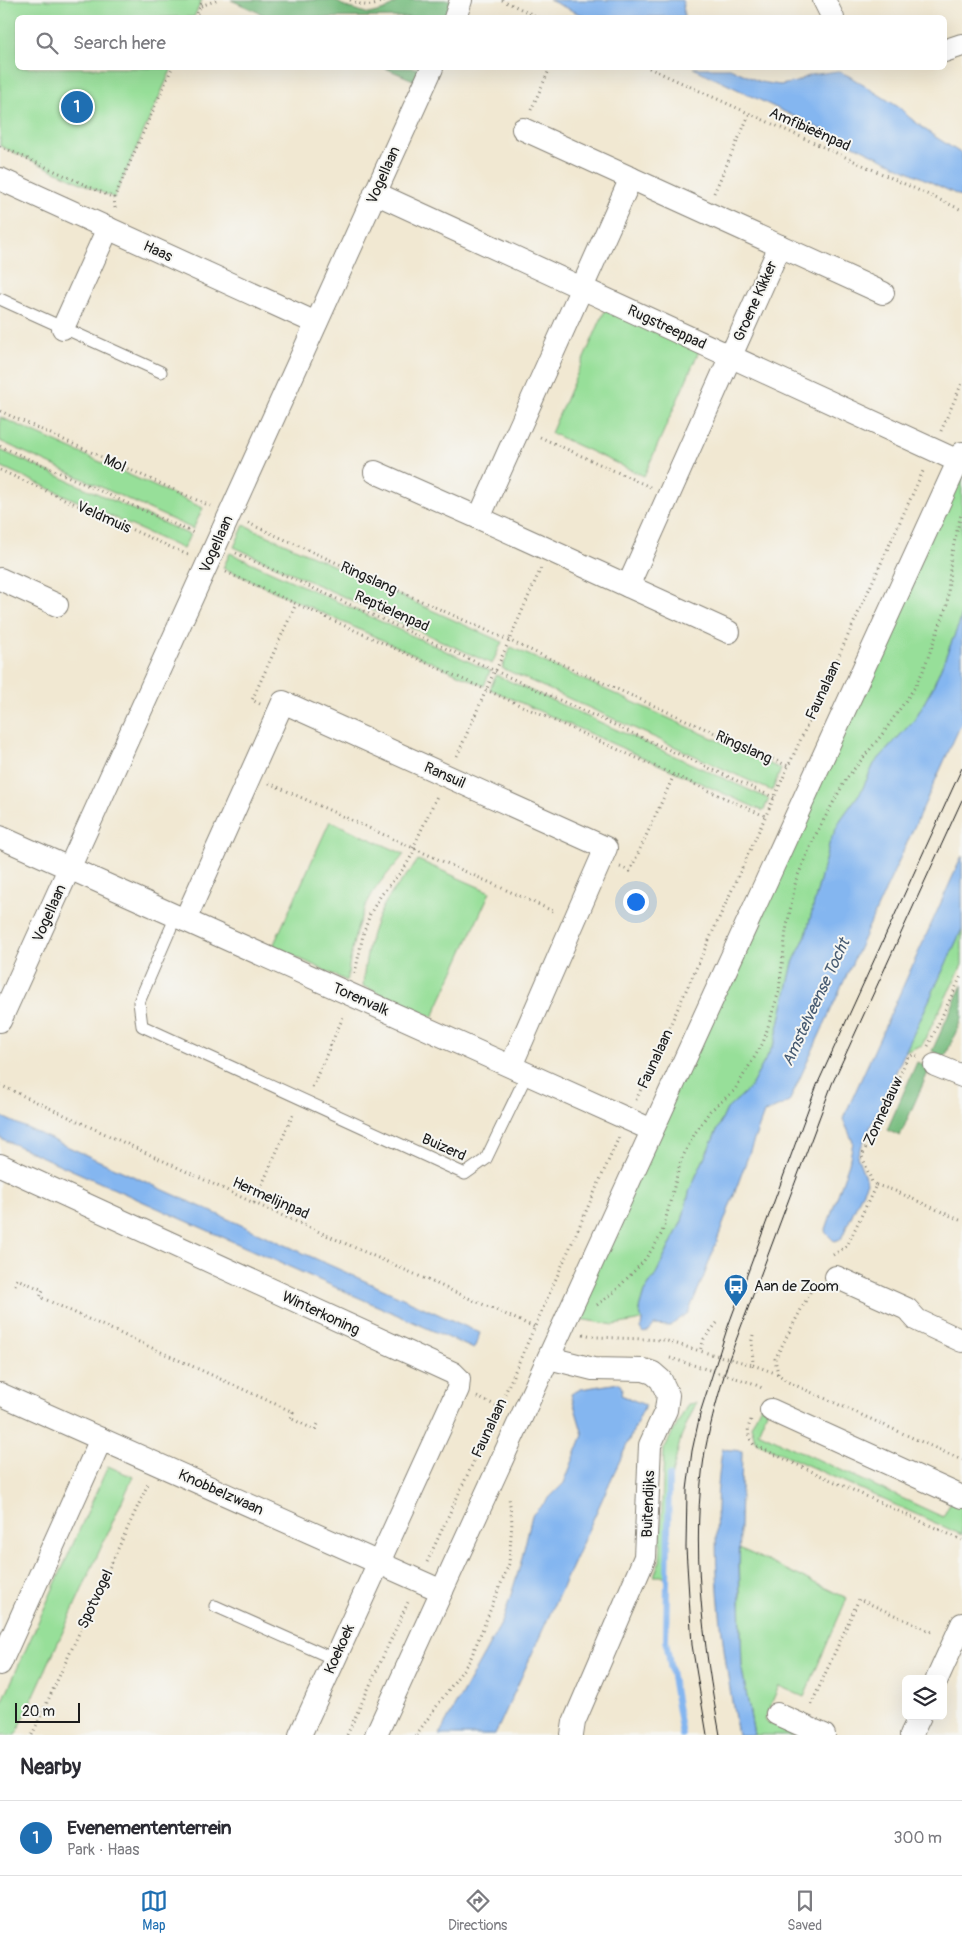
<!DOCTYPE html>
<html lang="en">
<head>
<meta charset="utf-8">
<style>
	:root { --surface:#fff; --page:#f7f7f7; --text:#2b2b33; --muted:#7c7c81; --line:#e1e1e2; --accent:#1f6fb2 }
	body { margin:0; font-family:Pangolin,sans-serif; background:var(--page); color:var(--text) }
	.controls { position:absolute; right:15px; bottom:15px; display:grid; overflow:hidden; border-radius:8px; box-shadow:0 5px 20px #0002 }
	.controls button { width:45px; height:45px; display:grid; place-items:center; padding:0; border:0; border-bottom:1px solid var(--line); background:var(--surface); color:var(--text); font:25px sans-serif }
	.scale { position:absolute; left:15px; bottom:12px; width:65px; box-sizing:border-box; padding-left:5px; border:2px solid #1c1c1c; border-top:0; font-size:14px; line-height:18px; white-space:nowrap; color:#1c1c1c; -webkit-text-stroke:4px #f6f6f2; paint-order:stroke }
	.you { position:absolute; left:635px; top:901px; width:18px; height:18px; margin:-12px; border:4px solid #fff; border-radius:50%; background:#1a73e8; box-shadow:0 0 0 8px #1a73e833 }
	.badge { display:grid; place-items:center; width:32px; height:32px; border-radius:50%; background:var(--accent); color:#fff; font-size:16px; font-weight:700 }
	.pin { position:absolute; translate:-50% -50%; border:2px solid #fff; box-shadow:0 1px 5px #0006 }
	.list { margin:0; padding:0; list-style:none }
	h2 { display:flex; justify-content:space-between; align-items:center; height:65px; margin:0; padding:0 20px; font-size:21px }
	h2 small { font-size:16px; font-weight:400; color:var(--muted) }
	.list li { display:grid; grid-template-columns:32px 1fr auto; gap:15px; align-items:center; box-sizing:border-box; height:75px; padding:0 20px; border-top:1px solid var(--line) }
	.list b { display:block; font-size:19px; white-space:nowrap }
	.list p { margin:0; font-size:16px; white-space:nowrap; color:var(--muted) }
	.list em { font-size:16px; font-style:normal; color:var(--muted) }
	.icon { flex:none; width:28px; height:28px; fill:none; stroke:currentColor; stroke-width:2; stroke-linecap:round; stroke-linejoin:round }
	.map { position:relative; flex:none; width:962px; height:1735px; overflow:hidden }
	.search { position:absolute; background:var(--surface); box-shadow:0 5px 20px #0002; left:15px; right:15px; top:15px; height:55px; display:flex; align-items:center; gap:12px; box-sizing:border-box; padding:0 18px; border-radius:8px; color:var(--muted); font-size:19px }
	.sheet { height:140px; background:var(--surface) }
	nav { display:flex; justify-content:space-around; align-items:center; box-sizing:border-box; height:70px; border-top:1px solid var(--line); background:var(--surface); font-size:14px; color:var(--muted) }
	nav a { display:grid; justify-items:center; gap:2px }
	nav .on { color:var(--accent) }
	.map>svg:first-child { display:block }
	.green { fill:#97df99; stroke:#5a7e5a }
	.forest { fill:#79be81; stroke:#4a6d4e }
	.water { fill:#84b6f0; stroke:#506986 }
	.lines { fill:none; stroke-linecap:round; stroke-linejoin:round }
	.stream { stroke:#84b6f0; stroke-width:6 }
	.lane-casing { stroke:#868277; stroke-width:13 }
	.street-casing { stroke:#868277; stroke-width:24 }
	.path { stroke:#868277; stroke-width:3; stroke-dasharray:1 4; stroke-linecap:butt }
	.lane { stroke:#fff; stroke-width:11 }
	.street { stroke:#fff; stroke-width:22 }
	.tram { stroke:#1c1c1c; stroke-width:1 }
	.labels { text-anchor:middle; stroke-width:4; stroke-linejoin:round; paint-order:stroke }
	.street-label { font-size:15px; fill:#1c1c1c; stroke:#f6f6f2 }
	.poi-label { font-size:15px; fill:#1c1c1c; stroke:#f6f6f2; text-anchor:start }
	.water-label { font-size:16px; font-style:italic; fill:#465a71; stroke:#f6f6f2 }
</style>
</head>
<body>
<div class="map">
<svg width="962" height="1735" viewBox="0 0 962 1735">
	<rect width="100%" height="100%" fill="#f6f6f2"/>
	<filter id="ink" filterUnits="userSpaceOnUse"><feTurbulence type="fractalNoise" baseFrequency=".02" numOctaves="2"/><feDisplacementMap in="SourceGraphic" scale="10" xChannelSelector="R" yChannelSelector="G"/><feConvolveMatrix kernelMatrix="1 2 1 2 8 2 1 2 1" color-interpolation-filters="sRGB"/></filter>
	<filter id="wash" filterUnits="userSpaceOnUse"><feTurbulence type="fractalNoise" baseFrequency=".0096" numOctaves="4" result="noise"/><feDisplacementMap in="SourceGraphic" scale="20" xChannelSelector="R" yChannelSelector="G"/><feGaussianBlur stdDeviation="1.12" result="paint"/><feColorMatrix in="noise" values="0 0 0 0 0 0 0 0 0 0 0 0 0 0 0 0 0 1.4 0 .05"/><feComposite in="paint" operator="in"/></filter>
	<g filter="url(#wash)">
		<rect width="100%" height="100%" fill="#f1e8d2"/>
		<g class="green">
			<path d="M0,0H202L194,17L18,18V68H172L114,198L0,146Z"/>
			<path d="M606,308L699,351L644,476L551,433Z"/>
			<path d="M0,417L203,508L193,529L0,441Z"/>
			<path d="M0,450L190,535L183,549L0,466Z"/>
			<path d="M962,451V608L960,622L932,689L915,719L874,764L862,790L841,819L830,841L806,935L793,963L775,1042L750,1088L727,1109L690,1189L682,1221L655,1276L644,1292L639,1309L642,1320L614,1325L568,1317Z"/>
			<path d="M244,525L502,642L492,664L234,547Z"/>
			<path d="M230,553L490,671L484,686L223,568Z"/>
			<path d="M511,647L781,769L772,791L502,668Z"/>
			<path d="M496,675L769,799L763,811L490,689Z"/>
			<path d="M330,821L404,854C395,867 382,878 374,891C357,918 351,949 347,981L273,946Z"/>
			<path d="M418,860L490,892L433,1017L363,986C365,956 371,926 387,900C396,885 409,875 418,860Z"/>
			<path d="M962,929V965L922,1045L905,1052Z"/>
			<path d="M766,1395L773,1397L758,1432L943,1517L951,1502L962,1507V1535L756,1442L751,1426Z"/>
			<path d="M696,1403L681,1437L671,1479L668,1576H654L660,1561L664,1449L688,1404Z"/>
			<path d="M108,1466L133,1477L16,1735H0V1707Z"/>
			<path d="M739,1548L847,1598L804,1697L779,1686L764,1720L794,1735H754L742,1670Z"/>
		</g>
		<g class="forest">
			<path d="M231,0H334L346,7L369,14L385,10L400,0H452L447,17L271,18Z"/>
			<path d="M385,68H425L418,82Z"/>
			<path d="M962,985V1018L945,1057L932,1051Z"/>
			<path d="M917,1062L930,1068L900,1136L887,1130Z"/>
		</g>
		<g class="water">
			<path d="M549,0H683L684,17H586Z"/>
			<path d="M693,68H730L760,82L780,85L796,82L810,75L838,71L849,76L900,108L909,117L931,134L962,154V197Z"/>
			<path d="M962,608V722L789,1102L764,1113L704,1276L688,1313L670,1326L654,1325L650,1330L644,1333L641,1328L642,1320L639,1309L644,1292L655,1276L682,1221L690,1189L727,1109L750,1088L775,1042L793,963L806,935L830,841L841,819L862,790L874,764L915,719L932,689L960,622Z"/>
			<path d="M962,856V929L857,1156L867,1182L841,1239L834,1241L825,1232L849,1163L853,1142L843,1119Z"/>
			<path d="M0,1116L480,1333L474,1349L0,1138Z"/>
			<path d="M619,1383L622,1388L621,1395L645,1405L495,1735H439L503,1620L520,1566L532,1515L564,1483L583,1435L571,1394L581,1389Z"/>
			<path d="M722,1449L742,1451L739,1567L742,1670L754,1735H738C724,1660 713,1583 717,1507C717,1487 720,1468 722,1449Z"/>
		</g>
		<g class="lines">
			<path class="stream" d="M669,1476L666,1641L682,1735"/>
		</g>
	</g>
	<g filter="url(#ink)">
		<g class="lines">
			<defs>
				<g id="lane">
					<path d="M0,299L161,372"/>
					<path d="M176,916L139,1002L142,1026L465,1174L486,1159L527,1074"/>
					<path d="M215,1606L334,1659"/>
				</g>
				<g id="street">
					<path d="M824,0L833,18"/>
					<path d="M455,18L461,0"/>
					<path d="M944,51L962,45"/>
					<path d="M523,129L883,293"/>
					<path d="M631,178L479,518L628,586L780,246"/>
					<path d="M0,179L316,323"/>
					<path d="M375,193L958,461"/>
					<path d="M63,328L108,228"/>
					<path d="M375,472L479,518"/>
					<path d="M0,579L57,605"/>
					<path d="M628,586L729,632"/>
					<path d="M0,837L652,1130"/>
					<path d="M185,920L283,702L606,848L511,1066"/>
					<path d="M0,1021L432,68"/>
					<path d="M935,1065L962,1076"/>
					<path d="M0,1165L453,1373L459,1379L458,1389L300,1735"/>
					<path d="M836,1277L907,1309L917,1320L962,1341"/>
					<path d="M549,1358L593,1369L644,1370L653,1373L661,1380L668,1395L666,1410L650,1445L645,1557L574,1722L572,1735"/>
					<path d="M0,1394L442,1591"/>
					<path d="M771,1410L962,1497"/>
					<path d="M0,1664L101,1439"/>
					<path d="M937,1679L962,1624"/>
					<path d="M777,1714L824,1735"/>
					<path d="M376,1735L962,453"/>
					<path d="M911,1735L920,1716"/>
				</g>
			</defs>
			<use href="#lane" class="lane-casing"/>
			<use href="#street" class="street-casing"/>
			<g class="path">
				<path d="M350,0C363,6 372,8 385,0"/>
				<path d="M502,0L540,18"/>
				<path d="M201,6L217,0"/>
				<path d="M195,18L203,0"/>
				<path d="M649,68L962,210"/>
				<path d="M531,110L550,68"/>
				<path d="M0,146L114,198"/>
				<path d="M714,193L750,113"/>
				<path d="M115,208L114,198L172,68"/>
				<path d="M0,411L210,506"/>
				<path d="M941,431L962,383"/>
				<path d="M540,437L650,487"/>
				<path d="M0,446L196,534"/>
				<path d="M0,470L188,555"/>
				<path d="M248,523L788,766"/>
				<path d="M236,553L775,798"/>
				<path d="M226,572L767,817"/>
				<path d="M496,670L541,568"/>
				<path d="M260,704L252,700L296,604"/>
				<path d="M457,756L495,670"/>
				<path d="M269,783L555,912"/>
				<path d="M413,848L437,796"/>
				<path d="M620,867L630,871L674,775"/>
				<path d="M355,973L363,935L370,914L381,895L405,867L416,848"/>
				<path d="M928,1046L962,974"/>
				<path d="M0,1085L254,1203L534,1327"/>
				<path d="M312,1087L344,1015"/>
				<path d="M636,1100L924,469"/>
				<path d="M876,1185L893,1190L962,1221"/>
				<path d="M254,1203L294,1112"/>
				<path d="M833,1255L847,1246L876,1185L872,1182L862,1156L908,1057L913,1055L917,1056"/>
				<path d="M15,1285L17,1279L43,1290L40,1297L293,1412L290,1418L315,1430L318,1424"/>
				<path d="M597,1305L612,1294L643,1262L655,1245L662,1233L681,1160L695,1133L710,1111L734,1091L763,1043L779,991L786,931L796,880L814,838L846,779L884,732L915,687L923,671L947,606L951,556L961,514"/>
				<path d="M717,1323L704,1339L700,1351L753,1365"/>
				<path d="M583,1334L597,1337L664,1340L700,1351"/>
				<path d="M753,1335L752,1340L753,1365L778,1374L786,1381L962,1460"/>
				<path d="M670,1358L752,1383L764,1389"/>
				<path d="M778,1374L775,1359L815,1283"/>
				<path d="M477,1397L499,1407"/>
				<path d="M751,1420C747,1429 747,1436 754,1445L962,1540"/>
				<path d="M427,1562L499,1407L619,1137"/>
				<path d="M811,1705L859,1599L934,1633"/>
				<path d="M32,1735L148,1484"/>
				<path d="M347,1735L409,1600"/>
				<path d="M416,1735L470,1660L509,1564L512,1522L509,1497"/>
			</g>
			<use href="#lane" class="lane"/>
			<use href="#street" class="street"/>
			<g class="tram">
				<path d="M707,1735L692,1645L686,1548L687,1490L692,1451L701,1410L727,1329L817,1085L962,768"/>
				<path d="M720,1735C703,1643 690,1545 705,1451C711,1420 720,1389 729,1359L832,1084L962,800"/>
			</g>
		</g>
	</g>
	<defs>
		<symbol id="bus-pin" viewBox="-11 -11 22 30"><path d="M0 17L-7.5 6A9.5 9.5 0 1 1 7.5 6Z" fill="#1f6fb2" stroke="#f6f6f2"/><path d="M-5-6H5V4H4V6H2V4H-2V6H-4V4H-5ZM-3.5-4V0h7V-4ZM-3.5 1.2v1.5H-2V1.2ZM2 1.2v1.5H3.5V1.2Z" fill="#fff"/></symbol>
	</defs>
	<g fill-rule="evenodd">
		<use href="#bus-pin" x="722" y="1272" width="28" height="38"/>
	</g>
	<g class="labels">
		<g class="street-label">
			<text transform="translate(810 129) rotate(24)" y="5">Amfibieënpad</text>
			<text transform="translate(383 175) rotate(-66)" y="5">Vogellaan</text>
			<text transform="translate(158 251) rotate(25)" y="5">Haas</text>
			<text transform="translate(755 301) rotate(-66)" y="5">Groene Kikker</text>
			<text transform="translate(667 327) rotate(25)" y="5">Rugstreeppad</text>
			<text transform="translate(115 463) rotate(24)" y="5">Mol</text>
			<text transform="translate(104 517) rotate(24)" y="5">Veldmuis</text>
			<text transform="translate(216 544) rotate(-66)" y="5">Vogellaan</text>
			<text transform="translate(369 578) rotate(24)" y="5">Ringslang</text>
			<text transform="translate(392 611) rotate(24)" y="5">Reptielenpad</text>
			<text transform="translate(823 690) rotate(-65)" y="5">Faunalaan</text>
			<text transform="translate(744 747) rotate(24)" y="5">Ringslang</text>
			<text transform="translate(445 775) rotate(24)" y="5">Ransuil</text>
			<text transform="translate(49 913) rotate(-66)" y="5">Vogellaan</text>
			<text transform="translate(361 999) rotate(24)" y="5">Torenvalk</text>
			<text transform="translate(655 1059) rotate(-65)" y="5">Faunalaan</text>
			<text transform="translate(883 1111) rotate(-65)" y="5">Zonnedauw</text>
			<text transform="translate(444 1147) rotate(24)" y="5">Buizerd</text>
			<text transform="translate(271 1198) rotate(24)" y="5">Hermelijnpad</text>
			<text transform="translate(321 1313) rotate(25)" y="5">Winterkoning</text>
			<text transform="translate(489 1428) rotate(-65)" y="5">Faunalaan</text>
			<text transform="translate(221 1492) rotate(24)" y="5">Knobbelzwaan</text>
			<text transform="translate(648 1504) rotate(-88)" y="5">Buitendijks</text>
			<text transform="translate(95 1599) rotate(-65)" y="5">Spotvogel</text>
			<text transform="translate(339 1649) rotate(-66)" y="5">Koekoek</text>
		</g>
		<g class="poi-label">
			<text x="754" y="1291">Aan de Zoom</text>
		</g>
		<g class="water-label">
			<text transform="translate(815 1002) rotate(-65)" y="6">Amstelveense Tocht</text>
		</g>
	</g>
</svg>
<div class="controls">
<button><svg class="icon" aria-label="layers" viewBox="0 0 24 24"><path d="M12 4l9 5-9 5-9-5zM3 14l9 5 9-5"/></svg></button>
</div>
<div class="scale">20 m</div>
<div class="you"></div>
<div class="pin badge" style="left:77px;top:107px">1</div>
<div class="search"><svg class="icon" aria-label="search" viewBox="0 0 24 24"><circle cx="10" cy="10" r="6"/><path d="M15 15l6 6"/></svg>Search here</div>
</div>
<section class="sheet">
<h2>Nearby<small></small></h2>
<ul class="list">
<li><span class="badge">1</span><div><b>Evenemententerrein</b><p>Park · Haas</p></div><em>300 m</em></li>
</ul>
</section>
<nav>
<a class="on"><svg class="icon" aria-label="map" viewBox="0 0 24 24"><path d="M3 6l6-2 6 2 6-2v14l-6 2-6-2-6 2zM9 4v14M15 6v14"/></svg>Map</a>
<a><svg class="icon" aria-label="directions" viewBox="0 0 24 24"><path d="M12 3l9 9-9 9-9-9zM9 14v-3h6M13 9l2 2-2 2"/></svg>Directions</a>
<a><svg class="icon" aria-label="saved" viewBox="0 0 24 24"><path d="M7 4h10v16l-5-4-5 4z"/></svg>Saved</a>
</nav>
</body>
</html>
